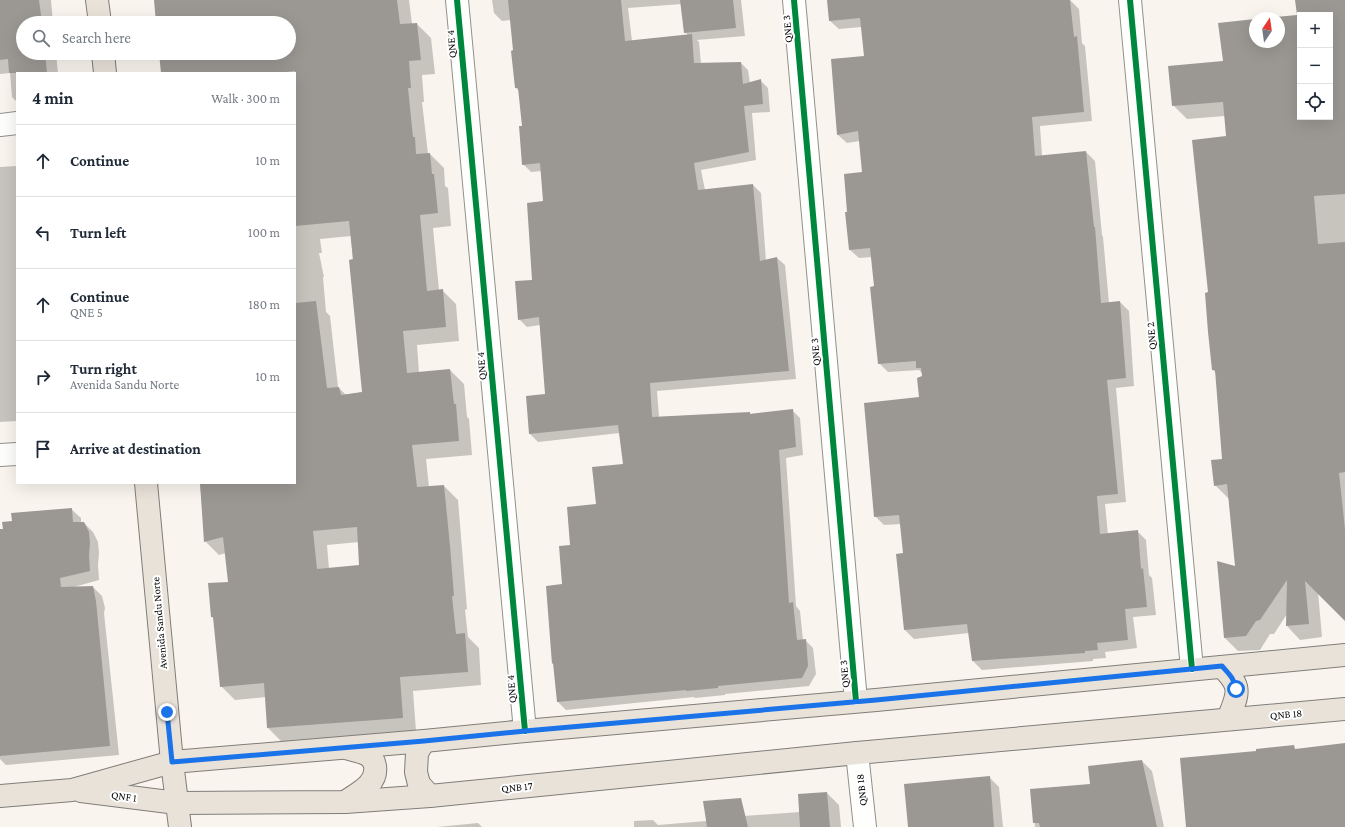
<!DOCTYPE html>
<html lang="en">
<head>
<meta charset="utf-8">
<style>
	:root { --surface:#fff; --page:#f6f6f7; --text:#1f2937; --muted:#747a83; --line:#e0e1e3 }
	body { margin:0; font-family:"Crimson Pro",serif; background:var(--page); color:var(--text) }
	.controls { position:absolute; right:12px; top:12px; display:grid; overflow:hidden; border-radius:0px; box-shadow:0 4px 16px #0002 }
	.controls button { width:36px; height:36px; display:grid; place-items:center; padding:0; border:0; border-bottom:1px solid var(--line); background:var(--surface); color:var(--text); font:20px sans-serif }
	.compass { position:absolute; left:1249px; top:12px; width:36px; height:36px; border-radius:50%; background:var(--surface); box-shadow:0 4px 16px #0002; rotate:13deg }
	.stop { position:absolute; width:12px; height:12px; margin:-9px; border:3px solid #1a73e8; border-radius:50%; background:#fff }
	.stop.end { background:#1a73e8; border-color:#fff; box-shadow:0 1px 4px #0008 }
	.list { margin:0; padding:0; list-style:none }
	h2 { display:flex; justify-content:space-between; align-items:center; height:52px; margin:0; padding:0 16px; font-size:17px }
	h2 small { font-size:13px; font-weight:400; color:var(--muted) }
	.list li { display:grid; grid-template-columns:26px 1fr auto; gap:12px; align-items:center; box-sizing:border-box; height:72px; padding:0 16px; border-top:1px solid var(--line) }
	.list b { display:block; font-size:15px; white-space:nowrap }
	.list p { margin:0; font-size:13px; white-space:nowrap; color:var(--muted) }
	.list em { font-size:13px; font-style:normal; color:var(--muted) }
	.icon { flex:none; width:22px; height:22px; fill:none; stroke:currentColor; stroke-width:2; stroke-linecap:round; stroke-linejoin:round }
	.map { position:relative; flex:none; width:1345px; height:827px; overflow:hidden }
	.search { position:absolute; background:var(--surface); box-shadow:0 4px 16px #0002; left:16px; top:16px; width:280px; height:44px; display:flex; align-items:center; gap:10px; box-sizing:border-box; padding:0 14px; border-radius:22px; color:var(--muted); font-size:15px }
	.panel { position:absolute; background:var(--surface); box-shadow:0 4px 16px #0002; left:16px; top:72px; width:280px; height:412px; border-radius:0px }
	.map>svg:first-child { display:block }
	.shadow { fill:#0003; fill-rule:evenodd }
	.building { fill:#9b9894; fill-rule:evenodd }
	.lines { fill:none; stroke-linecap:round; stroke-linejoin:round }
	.minor-casing { stroke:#92908d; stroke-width:24 }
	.major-casing { stroke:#7f7d7a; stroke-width:24 }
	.minor { stroke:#fefefc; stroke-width:22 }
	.major { stroke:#e9e2d9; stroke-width:22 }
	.cycleway-casing { stroke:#fff; stroke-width:8 }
	.cycleway { stroke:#00873e; stroke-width:6 }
	.route { stroke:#1a73e8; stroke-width:5 }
	.labels { text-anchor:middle; stroke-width:4; stroke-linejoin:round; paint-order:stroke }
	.street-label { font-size:11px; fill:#0a0a0a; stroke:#fff }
</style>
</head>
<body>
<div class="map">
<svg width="1345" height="827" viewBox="0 0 1345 827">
	<rect width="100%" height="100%" fill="#f9f5ee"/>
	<g class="shadow">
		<path d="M0,0H51L53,23H23V53H56L58,73H17V102L12,97L10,73L0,74Z"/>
		<path d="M155,0H409L412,24H417L431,38L435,74L422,75L424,102H422L428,154H430L444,168L445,186L448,188L451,226L433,228L439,290H442L456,304L459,341L417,345L419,373L450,370L464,384L467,417L469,419L472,455L426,459L429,487L444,486L458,500L467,609L465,610L468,637L479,648L481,685L413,691L416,731L282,742L268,728L266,697L235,700L221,686L214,619L212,617L229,583L226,553L219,555L205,541L200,483H295V73H162L160,53H289V23H157ZM351,236L363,392L346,395L338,387L330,316L326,312L323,277H324L319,253H322L320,239ZM359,542L360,566L329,569L327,545Z"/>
		<path d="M492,0H741L745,36L697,40L699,42L701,64L741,63L748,70L750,83L760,80L768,88L770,112L752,113L756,160L701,170L705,190L753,185L761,193L766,261L777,258L785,265L796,379L657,391L659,417L750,413L751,414L792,410L800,418L803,455L786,458L796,606L800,611L803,640H805L813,648L816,674L809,686L725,694V695L695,698L694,697L566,710L558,702L554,665L553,663L547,587L563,585L571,546L624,465L620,433L538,442L530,434L546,395L540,325L527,327L519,319L533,281L545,202L542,171L531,172L523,164V127L519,91L516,88L511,20L502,21L494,13ZM682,4L685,32L688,35L632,41L628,8Z"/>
		<path d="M828,0H1070L1079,9L1082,43L1085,46L1092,121L1040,126L1042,156L1086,152L1095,161L1102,235L1103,237L1109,303L1120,302L1129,311L1134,386L1116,388L1126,502L1105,504L1108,535L1138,532L1146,540L1149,575L1152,578L1156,615L1133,617L1137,648L1105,652L1106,658L1093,659V661L982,670L973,661L969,633L914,639L905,630L904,554L901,524L884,525L875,516L920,398L923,377L922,373L919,370L888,372L879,363L875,287L872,257L859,258L850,250L849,213L863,173L860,141L847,143L838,135L865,57L862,27L839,29L830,21Z"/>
		<path d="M1296,0H1345V619L1318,592L1322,637L1300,640L1287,626V614L1274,634H1270L1260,650L1238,651L1225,638L1236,567L1229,499L1215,485L1223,460L1216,373L1213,370L1209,293L1227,137L1225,116L1187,119L1173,105L1224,62L1256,42H1279V18H1277L1298,16ZM1300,15H1330V117H1300Z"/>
		<path d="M17,166V421L0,422V167Z"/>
		<path d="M71,509L81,518V523H84L93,532L98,542L99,553L98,565L99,580L74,587H93L102,596L105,608L104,613L119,755L6,765L0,759V594Z"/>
		<path d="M1142,761L1152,771L1164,827H1035L1031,790L1091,785Z"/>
		<path d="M989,777L999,787L1003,827H909Z"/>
		<path d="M827,793L839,805L841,827H745L744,816L800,812Z"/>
		<path d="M653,820L658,825L706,821L711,827H634V821Z"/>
		<path d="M478,823L482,827H437Z"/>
	</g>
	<g class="building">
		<path d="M0,0H39L42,23H23V53H45L47,73H9L8,59L0,60Z"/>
		<path d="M154,0H397L400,24L417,23L421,60L409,61L411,88H408L413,137H415L416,154L430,153L432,174H434L438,213L420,215L427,291L443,289L446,327L403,331L407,373L450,369L454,404H456L459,441L412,445L417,487L444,485L450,546L454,596H452L456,634L465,633L468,672L400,677L403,718L267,728L264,683L220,687L213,617H211L208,583L228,582L223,537L204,542L200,483H295V303L316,301L327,388L339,387L341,395L362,392L349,260L353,259L349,221L295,226V71L277,73H161L159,53H289V23H156ZM357,527L359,565L317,569L313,531Z"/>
		<path d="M508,0H621L625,41L692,34L694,63L741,62L743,84L761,79L763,104L744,106L749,152L694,163L698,190L753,184L760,261L777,257L789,371L650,383L652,417L750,412V414L793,409L796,447L779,450L789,603L793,602L797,640L806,639L808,666L802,678L718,686V688L686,691V690L557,702L553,663L552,664L546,586L562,584L559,546L570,545L567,507L596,504L592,467L623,464L618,425L529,434L526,396L545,394L539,317L518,320L515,281L532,280L527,203L543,201L540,163L522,165L519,126H522L518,88H515L511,51L513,50Z"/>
		<path d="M680,0H733L736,28L684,33Z"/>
		<path d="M827,0H1070L1074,37L1077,36L1084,112L1032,117L1035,156L1086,151L1094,227H1095L1101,303L1120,301L1126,378L1107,380L1118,494L1097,496L1100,534L1138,530L1141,569L1143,568L1147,607L1125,609L1128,640L1097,643L1098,650L1085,651V653L972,661L967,624L904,630L896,554L903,553L899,515L874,517L864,403L919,397L917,378L922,376L921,368H916V361L878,364L870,287L874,286L870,248L849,250L845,212H847L844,174L862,172L858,131L837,135L831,59L864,56L860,18L829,21Z"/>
		<path d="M1295,0H1345V194L1314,196L1318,244L1345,242V472L1339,473L1345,529V621L1305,581L1309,624L1286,626L1287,580L1260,620L1256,621L1246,636L1224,638L1217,561L1235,566L1227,484L1214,486L1211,460L1222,459L1215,370H1212L1208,332L1205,293L1208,292L1192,140L1226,136L1223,102L1172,106L1168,66L1223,61L1218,23L1255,19V42H1279V18H1266L1297,15ZM1300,15H1330V117H1300Z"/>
		<path d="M72,508L73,522H84L89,532L90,543L89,555L90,571L60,578L61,587L93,586L96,601L110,746L0,756V529H3L2,522L12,521L11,513Z"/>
		<path d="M1345,743V827H1186L1180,758L1256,751V749L1294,745L1295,749Z"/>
		<path d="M1142,760L1157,827H1040L1039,823H1033L1030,789L1090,784L1088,766Z"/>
		<path d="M990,776L994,827H908L904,784Z"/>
		<path d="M827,792L830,827H800L798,794Z"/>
		<path d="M741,798L748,827H707L703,801Z"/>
	</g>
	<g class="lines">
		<defs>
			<g id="minor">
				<path d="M457,0L525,731"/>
				<path d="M794,0L856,701"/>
				<path d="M1130,0L1192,669"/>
				<path d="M0,125L17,123"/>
				<path d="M0,455L17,454"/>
				<path d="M857,753L865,827"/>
			</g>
			<g id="major">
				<path d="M97,0L100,23"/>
				<path d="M103,53L105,73"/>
				<path d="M146,483L172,762L180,827"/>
				<path d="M1222,667C1243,687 1238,694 1228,719"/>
				<path d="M424,741L417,753L416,772L419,784L430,796"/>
				<path d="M81,791L177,803L345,802L430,796L857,753L1345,709"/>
				<path d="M0,796L72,790L172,762L424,741L525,731L876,700L1345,655"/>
				<path d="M345,802C358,793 378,784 375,766C373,753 360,752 349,749"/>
			</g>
		</defs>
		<use href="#minor" class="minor-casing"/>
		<use href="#major" class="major-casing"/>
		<use href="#minor" class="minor"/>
		<use href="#major" class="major"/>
		<defs>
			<g id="cycleway">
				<path d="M457,0L525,731"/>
				<path d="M794,0L856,701"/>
				<path d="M1130,0L1192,669"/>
			</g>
		</defs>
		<use href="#cycleway" class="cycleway-casing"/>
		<use href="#cycleway" class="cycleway"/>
	</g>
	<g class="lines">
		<path class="route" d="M167,712L172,762L424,741L525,731L876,700L1222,666C1229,674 1234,678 1236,689"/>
	</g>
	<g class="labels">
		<g class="street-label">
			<text transform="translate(787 29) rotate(-95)" y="4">QNE 3</text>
			<text transform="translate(451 44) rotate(-95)" y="4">QNE 4</text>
			<text transform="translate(1151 336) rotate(-95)" y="4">QNE 2</text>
			<text transform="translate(815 352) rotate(-95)" y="4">QNE 3</text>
			<text transform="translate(481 366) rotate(-95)" y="4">QNE 4</text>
			<text transform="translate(159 623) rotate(-95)" y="4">Avenida Sandu Norte</text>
			<text transform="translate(844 674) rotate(-95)" y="4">QNE 3</text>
			<text transform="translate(511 689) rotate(-95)" y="4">QNE 4</text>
			<text transform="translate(1286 714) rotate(-5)" y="4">QNB 18</text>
			<text transform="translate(517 787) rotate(-6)" y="4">QNB 17</text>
			<text transform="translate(861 790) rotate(-96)" y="4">QNB 18</text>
			<text transform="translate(124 796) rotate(8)" y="4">QNF 1</text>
		</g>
	</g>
</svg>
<div class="controls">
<button>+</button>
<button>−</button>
<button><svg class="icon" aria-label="locate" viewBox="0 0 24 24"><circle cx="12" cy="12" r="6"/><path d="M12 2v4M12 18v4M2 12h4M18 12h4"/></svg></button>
</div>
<svg class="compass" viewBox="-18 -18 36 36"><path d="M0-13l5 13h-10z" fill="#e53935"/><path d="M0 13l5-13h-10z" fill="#747a83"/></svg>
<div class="stop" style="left:1236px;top:689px"></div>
<div class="stop end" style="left:167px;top:712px"></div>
<div class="search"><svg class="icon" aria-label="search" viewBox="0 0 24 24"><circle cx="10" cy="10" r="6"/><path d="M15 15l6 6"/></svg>Search here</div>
<section class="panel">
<h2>4 min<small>Walk · 300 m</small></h2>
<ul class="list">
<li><svg class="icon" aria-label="ahead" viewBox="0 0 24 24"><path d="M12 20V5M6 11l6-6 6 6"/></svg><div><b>Continue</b></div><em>10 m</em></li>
<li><svg class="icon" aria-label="left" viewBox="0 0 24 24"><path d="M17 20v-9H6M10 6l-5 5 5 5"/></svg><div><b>Turn left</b></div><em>100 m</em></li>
<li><svg class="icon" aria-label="ahead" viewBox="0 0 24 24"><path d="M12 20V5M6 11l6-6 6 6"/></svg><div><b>Continue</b><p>QNE 5</p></div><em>180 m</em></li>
<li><svg class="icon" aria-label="right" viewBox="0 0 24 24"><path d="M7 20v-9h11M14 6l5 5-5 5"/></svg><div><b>Turn right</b><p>Avenida Sandu Norte</p></div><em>10 m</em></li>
<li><svg class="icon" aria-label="arrive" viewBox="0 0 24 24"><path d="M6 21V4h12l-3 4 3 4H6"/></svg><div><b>Arrive at destination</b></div></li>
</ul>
</section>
</div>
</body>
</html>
